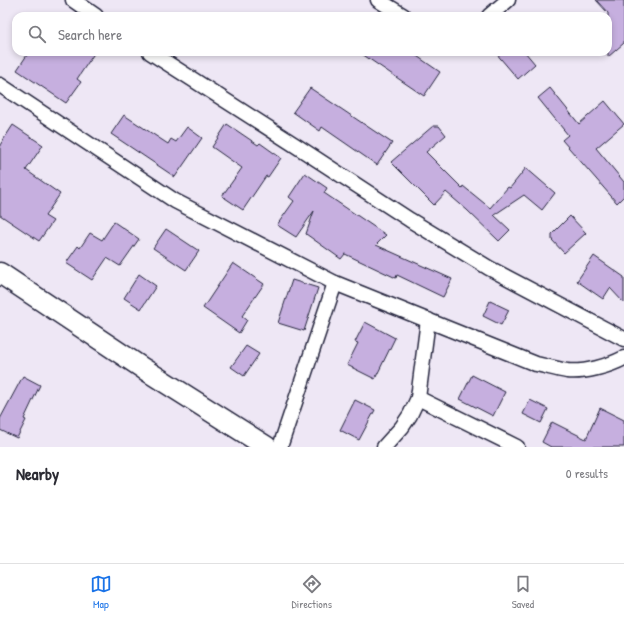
<!DOCTYPE html>
<html lang="en">
<head>
<meta charset="utf-8">
<style>
	:root { --surface:#fff; --page:#f7f7f7; --text:#2b2b33; --muted:#7c7c81; --line:#e1e1e2; --accent:#1a73e8 }
	body { margin:0; font-family:"Patrick Hand",sans-serif; background:var(--page); color:var(--text) }
	.list { margin:0; padding:0; list-style:none }
	h2 { display:flex; justify-content:space-between; align-items:center; height:52px; margin:0; padding:0 16px; font-size:17px }
	h2 small { font-size:13px; font-weight:400; color:var(--muted) }
	.icon { flex:none; width:22px; height:22px; fill:none; stroke:currentColor; stroke-width:2; stroke-linecap:round; stroke-linejoin:round }
	.map { position:relative; flex:none; width:624px; height:447px; overflow:hidden }
	.search { position:absolute; background:var(--surface); box-shadow:0 2px 6px #0003; left:12px; right:12px; top:12px; height:44px; display:flex; align-items:center; gap:10px; box-sizing:border-box; padding:0 14px; border-radius:12px; color:var(--muted); font-size:15px }
	.sheet { height:116px; background:var(--surface) }
	nav { display:flex; justify-content:space-around; align-items:center; box-sizing:border-box; height:56px; border-top:1px solid var(--line); background:var(--surface); font-size:11px; color:var(--muted) }
	nav a { display:grid; justify-items:center; gap:2px }
	nav .on { color:var(--accent) }
	.map>svg:first-child { display:block }
	.building { fill:#c6afdf; stroke:#22223b }
	.lines { fill:none; stroke-linecap:round; stroke-linejoin:round }
	.street-casing { stroke:#22223b; stroke-width:17 }
	.secondary-casing { stroke:#22223b; stroke-width:23 }
	.street { stroke:#fff; stroke-width:14 }
	.secondary { stroke:#fff; stroke-width:20 }
</style>
</head>
<body>
<div class="map">
<svg width="624" height="447" viewBox="0 0 624 447">
	<rect width="100%" height="100%" fill="#eee7f5"/>
	<filter id="ink" filterUnits="userSpaceOnUse"><feTurbulence type="fractalNoise" baseFrequency=".025" numOctaves="2"/><feDisplacementMap in="SourceGraphic" scale="8" xChannelSelector="R" yChannelSelector="G"/><feConvolveMatrix kernelMatrix="1 2 1 2 8 2 1 2 1" color-interpolation-filters="sRGB"/></filter>
	<g filter="url(#ink)">
		<g class="building">
			<path d="M596,0H624V43L608,57V13Z"/>
			<path d="M29,52H95L77,79L81,82L66,103L17,70Z"/>
			<path d="M359,52H411L440,72L424,96Z"/>
			<path d="M495,52H525L535,64L518,79Z"/>
			<path d="M310,88L392,143L377,165L322,127L320,131L293,112Z"/>
			<path d="M550,88L579,124L605,101L624,124L596,148L624,182V196L617,203L562,140L568,135L538,98Z"/>
			<path d="M124,115L168,144L171,139L176,142L187,127L202,138L175,177L111,134Z"/>
			<path d="M227,124L258,145L260,143L281,158L268,177L266,176L243,210L222,196L242,168L212,147Z"/>
			<path d="M13,125L43,145L26,170L60,194L45,216L53,221L39,241L0,215V145Z"/>
			<path d="M433,126H439L446,135L426,152L462,188L463,186L490,208L508,187L510,188L526,168L555,193L542,210L524,195L494,215L510,230L499,241L467,210L446,192L434,205L391,162Z"/>
			<path d="M305,173L327,188L324,193L386,235L376,245L452,279L443,297L397,275L396,278L345,254L341,259L306,234L314,211L296,237L277,225L294,201L289,197Z"/>
			<path d="M570,216L586,233L564,253L552,240V234Z"/>
			<path d="M114,222L139,239L120,266L107,258L92,280L66,263L78,246L80,248L90,233L102,240Z"/>
			<path d="M166,229L199,251L186,270L153,248Z"/>
			<path d="M594,256L624,277V303L610,288L603,299L577,281Z"/>
			<path d="M233,263L264,284L242,316L247,320L239,333L203,308Z"/>
			<path d="M139,274L156,286L141,309L124,298Z"/>
			<path d="M292,280L318,288L304,331L278,323Z"/>
			<path d="M490,301L509,310L501,325L483,316Z"/>
			<path d="M365,322L395,338L375,379L347,365L358,343L355,342Z"/>
			<path d="M246,346L259,354L244,376L231,367Z"/>
			<path d="M472,375L505,392L493,416L460,399Z"/>
			<path d="M23,376L40,385L24,419L26,420L17,438L0,430V419Z"/>
			<path d="M355,400L375,410L359,440L340,430Z"/>
			<path d="M530,400L548,409L541,423L523,414Z"/>
			<path d="M600,408L624,420V447H551L542,442L552,422L586,439Z"/>
		</g>
		<g class="lines">
			<defs>
				<g id="street">
					<path d="M73,0L96,16"/>
					<path d="M378,0L404,16"/>
					<path d="M489,16L508,0"/>
					<path d="M150,52L298,147L410,220L489,268L624,339"/>
					<path d="M0,85L175,201L335,283L536,364C546,366 556,369 567,371C584,373 609,366 624,358"/>
					<path d="M418,398L517,447"/>
					<path d="M280,447L335,283"/>
					<path d="M384,447L402,427L410,415L418,398L428,320"/>
				</g>
				<path id="secondary" d="M0,273L144,369L267,447"/>
			</defs>
			<use href="#street" class="street-casing"/>
			<use href="#secondary" class="secondary-casing"/>
			<use href="#street" class="street"/>
			<use href="#secondary" class="secondary"/>
		</g>
	</g>
</svg>
<div class="search"><svg class="icon" aria-label="search" viewBox="0 0 24 24"><circle cx="10" cy="10" r="6"/><path d="M15 15l6 6"/></svg>Search here</div>
</div>
<section class="sheet">
<h2>Nearby<small>0 results</small></h2>
<ul class="list">
</ul>
</section>
<nav>
<a class="on"><svg class="icon" aria-label="map" viewBox="0 0 24 24"><path d="M3 6l6-2 6 2 6-2v14l-6 2-6-2-6 2zM9 4v14M15 6v14"/></svg>Map</a>
<a><svg class="icon" aria-label="directions" viewBox="0 0 24 24"><path d="M12 3l9 9-9 9-9-9zM9 14v-3h6M13 9l2 2-2 2"/></svg>Directions</a>
<a><svg class="icon" aria-label="saved" viewBox="0 0 24 24"><path d="M7 4h10v16l-5-4-5 4z"/></svg>Saved</a>
</nav>
</body>
</html>
